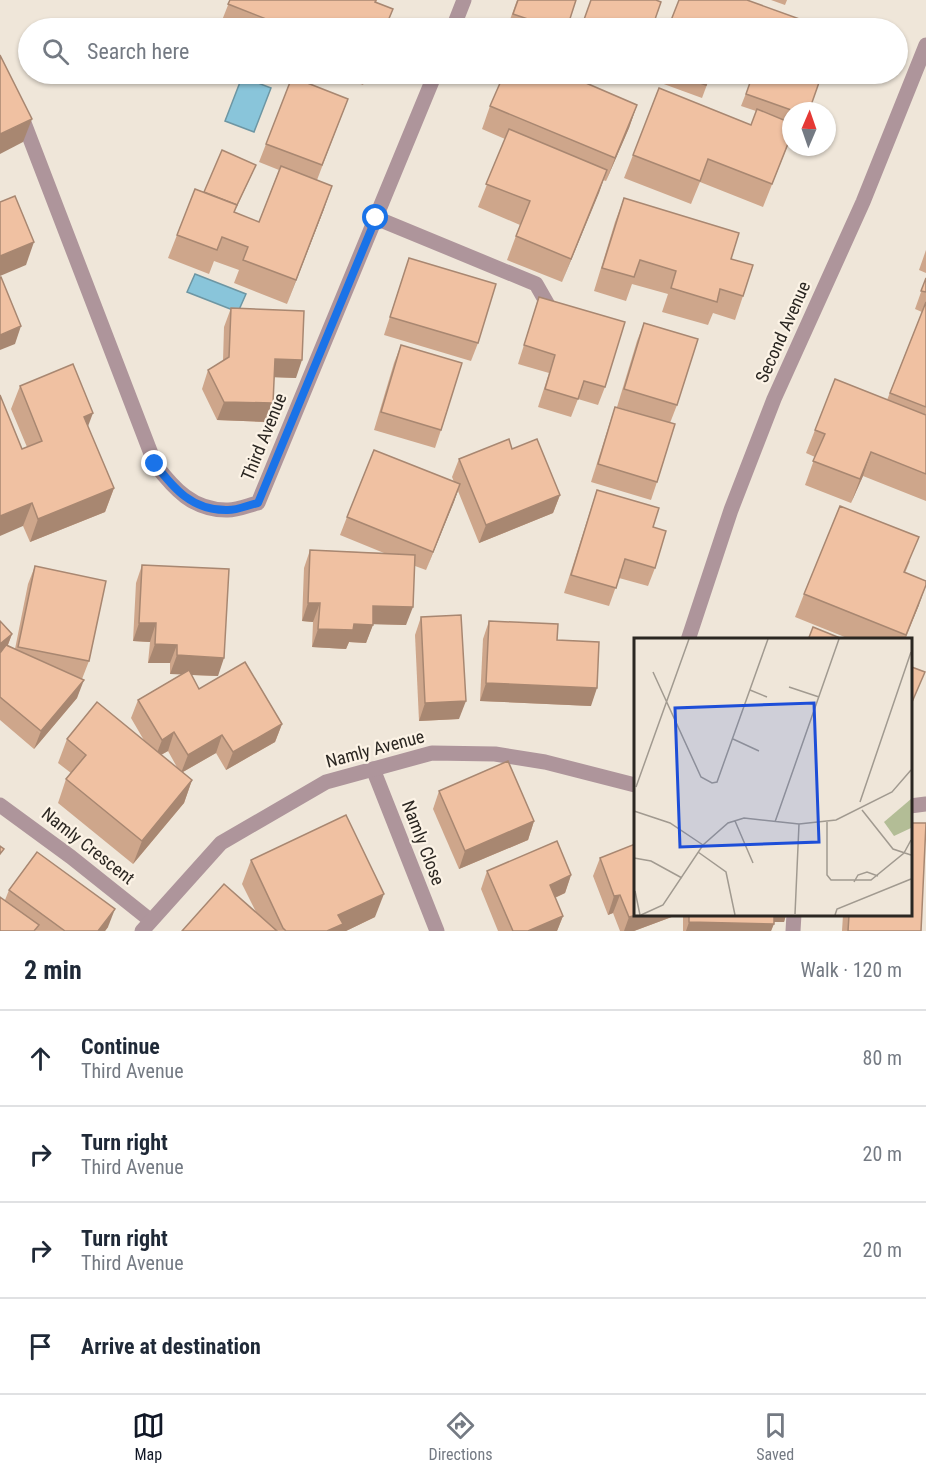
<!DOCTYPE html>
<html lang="en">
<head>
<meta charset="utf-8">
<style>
	:root { --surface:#fff; --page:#f2f2f3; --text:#1f2937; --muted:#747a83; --line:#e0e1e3; --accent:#111827 }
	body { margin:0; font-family:"Roboto Condensed",sans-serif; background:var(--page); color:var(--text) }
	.compass { position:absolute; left:782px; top:102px; width:54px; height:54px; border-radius:50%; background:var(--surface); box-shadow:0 2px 4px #0004; rotate:2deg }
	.stop { position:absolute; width:18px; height:18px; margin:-14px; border:4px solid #1a73e8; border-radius:50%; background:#fff }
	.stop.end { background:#1a73e8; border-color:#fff; box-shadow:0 2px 6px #0008 }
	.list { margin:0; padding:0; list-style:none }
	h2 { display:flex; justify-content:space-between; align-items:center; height:78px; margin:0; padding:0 24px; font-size:26px }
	h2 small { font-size:20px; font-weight:400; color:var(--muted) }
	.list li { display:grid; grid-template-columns:39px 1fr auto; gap:18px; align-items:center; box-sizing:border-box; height:96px; padding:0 24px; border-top:2px solid var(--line) }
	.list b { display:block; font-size:22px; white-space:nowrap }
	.list p { margin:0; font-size:20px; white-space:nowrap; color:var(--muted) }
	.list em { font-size:20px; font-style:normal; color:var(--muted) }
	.icon { flex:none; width:33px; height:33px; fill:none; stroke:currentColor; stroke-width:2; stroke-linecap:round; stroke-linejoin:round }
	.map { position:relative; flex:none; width:926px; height:931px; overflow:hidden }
	.search { position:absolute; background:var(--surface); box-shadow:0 2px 4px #0004; left:18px; right:18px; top:18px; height:66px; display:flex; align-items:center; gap:15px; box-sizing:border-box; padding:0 21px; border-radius:33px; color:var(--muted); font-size:22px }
	.sheet { height:462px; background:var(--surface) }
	nav { display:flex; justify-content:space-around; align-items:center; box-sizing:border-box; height:84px; border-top:2px solid var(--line); background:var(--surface); font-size:16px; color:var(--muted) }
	nav a { display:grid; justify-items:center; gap:3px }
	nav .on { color:var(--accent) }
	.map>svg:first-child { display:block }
	.water { fill:#89c5da; stroke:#6d96a3; stroke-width:1.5 }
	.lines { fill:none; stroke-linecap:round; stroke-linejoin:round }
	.minor { stroke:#ae959b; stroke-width:15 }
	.wall { fill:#cea68b; fill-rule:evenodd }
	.shaded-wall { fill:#a88771 }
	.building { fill:#f0c1a2; stroke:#a88771; stroke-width:1.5 }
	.route { stroke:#1a73e8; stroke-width:8 }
	.labels { text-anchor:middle; stroke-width:4.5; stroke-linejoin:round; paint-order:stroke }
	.street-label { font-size:18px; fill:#2b2722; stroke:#fcf3e6 }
	.inset-road { fill:none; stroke:#a19a90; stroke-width:1.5 }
	.view { fill:#1d4ed8; fill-opacity:0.15; stroke:#1d4ed8; stroke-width:3 }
	.inset-edge { fill:none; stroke:#2b2722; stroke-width:3 }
</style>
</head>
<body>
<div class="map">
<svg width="926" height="931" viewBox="0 0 926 931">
	<rect width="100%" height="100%" fill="#efe6d9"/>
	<g class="water">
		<path d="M242,77L271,88L254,132L225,121Z"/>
		<path d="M195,274L246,294L238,312L187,292Z"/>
	</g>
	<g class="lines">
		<g class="minor">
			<path d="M453,28L464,0"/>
			<path d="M21,115L155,464C174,489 193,510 226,510C236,511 249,505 258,503L435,74"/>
			<path d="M376,218L536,284L548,305"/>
			<path d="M688,640L731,510L774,399L863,202L926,45"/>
			<path d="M373,769L437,931"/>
			<path d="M0,805L71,857L150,920"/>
			<path d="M910,806L926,804"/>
			<path d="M142,931L221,843L326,782L432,753L495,754L545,762L635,785"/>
			<path d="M793,931L794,914"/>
		</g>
	</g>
	<g class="wall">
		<path d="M230,0H377L376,3L393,9L386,28H219Z"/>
		<path d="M517,0L567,28H507Z"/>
		<path d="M771,0H787L785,5Z"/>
		<path d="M335,74H368L363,85Z"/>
		<path d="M547,74H592L587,84L637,105L629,128L606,181L603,180L562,282L507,260L520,225L478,207L505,139L482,129L490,106L545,77Z"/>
		<path d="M652,74H711L702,98L650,79Z"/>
		<path d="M723,74H822L809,111H791V137L763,207L700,182L691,204L624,178L633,155L751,125L756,111L741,106L750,83Z"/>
		<path d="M348,99L317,180L324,209L287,304L234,283L239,270L214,261L209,274L168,258L195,189L204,192L253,172L234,213L259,222L279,170L259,162L266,144Z"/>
		<path d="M624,198L731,259L743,296L735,320L713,313L708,325L662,312L668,294L632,284L626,301L594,291L615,222Z"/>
		<path d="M926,250V273L919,270Z"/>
		<path d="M409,258L478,343L471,361L384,335Z"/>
		<path d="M926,278V501L863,476L851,503L805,485L815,457L806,453L815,430L887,400L922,312L915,309Z"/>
		<path d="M539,297L605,387L598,405L578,399L571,417L538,407L549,373L518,364Z"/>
		<path d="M231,308L296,378L274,377L266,422L217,420L202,389L208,370L223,361L224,327Z"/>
		<path d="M644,323L677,405L670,423L617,407L637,341Z"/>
		<path d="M401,345L441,430L435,448L374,430L394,363Z"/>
		<path d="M20,386L88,427L114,488L105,512L30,542L23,526L22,449L27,447L11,409Z"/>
		<path d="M615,407L657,482L651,500L591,482L609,425Z"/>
		<path d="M512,449L560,495L553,513L479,543L458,491L426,570L415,566L406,625L373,624L366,643L349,642L346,649L312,647L313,622L302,621L304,568L310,550L384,553L340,535L347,517L454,482L452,477L459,459Z"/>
		<path d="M597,490L653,527L655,568L648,586L619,578L609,606L564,593L591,508Z"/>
		<path d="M910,561L905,573L919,605L905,640H852L795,617L804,594Z"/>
		<path d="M142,565L218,676L191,675L199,689L282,724L275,742L226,770L216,753L183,772L192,780L184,803L133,864L58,803L66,779L71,773L58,763L67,739L145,742L131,718L138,700L182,674H170V663H148L150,642L133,641L136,583ZM168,751L178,769L161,755Z"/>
		<path d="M35,566L89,661L82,679L77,698L34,749L0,720V621L12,634L8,645L15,649L28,584Z"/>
		<path d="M421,617L459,719L419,721L415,635Z"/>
		<path d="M489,621L557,640L591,706L480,701L483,639Z"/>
		<path d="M439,791L534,821L528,840L459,869L433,809Z"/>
		<path d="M600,858L635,915H677L634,931H620L613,913L608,915L593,876Z"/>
		<path d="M251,860L375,917L346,931H182L256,912L242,884Z"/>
		<path d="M487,871L571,875L565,893L555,898L563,916L557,931H498L481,889Z"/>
		<path d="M9,890L108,927L105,931H0L5,900Z"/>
		<path d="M683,915H786L784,922H774L771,931H683Z"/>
		<path d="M843,915H909L921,931H842Z"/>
	</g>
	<g class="shaded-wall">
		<path d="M637,105L629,128L606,181L615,158Z"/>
		<path d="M32,119L23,142L0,154V134Z"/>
		<path d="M607,170L599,193L562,282L571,259Z"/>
		<path d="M332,186L324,209L287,304L296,280Z"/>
		<path d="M34,242L26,265L0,276V256Z"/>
		<path d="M21,326L15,344L0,350V335Z"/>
		<path d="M275,359L302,360L296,378L268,377Z"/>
		<path d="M224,402L273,403L266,422L217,420Z"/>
		<path d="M93,413L84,437V417Z"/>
		<path d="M871,452L863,476L851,503L860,479Z"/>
		<path d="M460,484L454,502L426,570L433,552Z"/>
		<path d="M114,488L105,512L30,542L38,519Z"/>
		<path d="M560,495L553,513L479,543L486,525Z"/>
		<path d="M32,503L23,526L0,536V516Z"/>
		<path d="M926,585L919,605L904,640Z"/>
		<path d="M308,603H320L313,622L302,621Z"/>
		<path d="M373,606L413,607L406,625L367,624Z"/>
		<path d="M139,623H156L150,642L133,641Z"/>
		<path d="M354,624L373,625L366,643L349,642L346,649L312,647L318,629Z"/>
		<path d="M12,634L5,652L0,657V644Z"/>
		<path d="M155,644L177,645L170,663H148Z"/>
		<path d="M177,655L224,658L218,676L170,674Z"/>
		<path d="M84,680L77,698L34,749L41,731Z"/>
		<path d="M486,683L597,688L591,706L480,701Z"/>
		<path d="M466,701L459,719L419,721L425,703Z"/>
		<path d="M282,724L275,742L226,770L233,752Z"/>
		<path d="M174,732L168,751L155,758L162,740Z"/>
		<path d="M222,735L216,753L181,773L188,755Z"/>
		<path d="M192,780L184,803L133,864L142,841Z"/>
		<path d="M534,821L528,840L459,869L465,851Z"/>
		<path d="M571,875L565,893L543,903L550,885Z"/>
		<path d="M384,894L375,917L346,931H327L338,915Z"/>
		<path d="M620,895L613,913L608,915L614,896Z"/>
		<path d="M115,909L108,927L105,931H98Z"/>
		<path d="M637,915H677L634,931H624L629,917Z"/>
		<path d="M770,915H786L784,922H767Z"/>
		<path d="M563,916L557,931H528Z"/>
		<path d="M689,922L774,924L771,931H686Z"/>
	</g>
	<g class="building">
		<path d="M230,0H376L375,2L393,9L385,28H289L228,4Z"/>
		<path d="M518,0H576L567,28H554L513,14Z"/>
		<path d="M591,0H656L661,2L652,28H581Z"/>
		<path d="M679,0H747L805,21L803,28H668Z"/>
		<path d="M0,55L32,119L0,134Z"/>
		<path d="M504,74H536L545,77L547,74H590L586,83L637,105L615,158L490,106Z"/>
		<path d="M673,74H710L706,85Z"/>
		<path d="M753,74H822L809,111H794L746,94Z"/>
		<path d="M292,77L348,99L322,165L266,144Z"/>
		<path d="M659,88L751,125L757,109L791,123V136L772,184L708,159L700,181L633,155Z"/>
		<path d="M509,129L607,170L571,259L516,236L530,201L486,184Z"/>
		<path d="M222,150L256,165L236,207L237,205L204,192Z"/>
		<path d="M281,166L332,186L296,280L243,260L248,247L222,237L217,250L177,235L195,189L237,205L234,212L259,222Z"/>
		<path d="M15,196L34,242L0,256V202Z"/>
		<path d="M624,198L739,233L731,259L753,265L743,296L720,289L717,302L671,288L676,271L640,260L634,277L602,268Z"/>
		<path d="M409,258L496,284L478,343L390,317Z"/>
		<path d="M0,277H1L21,326L0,335Z"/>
		<path d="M926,278V292L921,291Z"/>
		<path d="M539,297L625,322L605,387L584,381L578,399L545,389L555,355L524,345Z"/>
		<path d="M926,302V407L890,393Z"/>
		<path d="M231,308L304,311L302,360L275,359L273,403L224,402L208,370L229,357Z"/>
		<path d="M644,323L698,339L677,405L624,389Z"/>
		<path d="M401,345L462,363L441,430L381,412Z"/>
		<path d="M73,364L93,413L84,417L114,488L38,519L32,503L0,516V395L22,449L42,441L20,386Z"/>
		<path d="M835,379L926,415V474L871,452L860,479L813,461L825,434L815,430Z"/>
		<path d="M615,407L675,424L657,482L598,464Z"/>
		<path d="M509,439L512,449L537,439L560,495L486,525L459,459Z"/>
		<path d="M374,450L460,484L433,552L347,517Z"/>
		<path d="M597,490L659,508L653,527L666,531L655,568L625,559L616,588L571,575Z"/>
		<path d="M840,506L919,537L904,572L926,581V585L906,635L804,594Z"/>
		<path d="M310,550L415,555L413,607L373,606V625L354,624L353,630L318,629L320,603H308Z"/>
		<path d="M142,565L229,569L224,658L177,655V645L155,644L156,623H139Z"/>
		<path d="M35,566L106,581L89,661L18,647Z"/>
		<path d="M461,615L466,701L425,703L421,617Z"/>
		<path d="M0,621L12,634L0,644Z"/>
		<path d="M489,621L558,624L557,640L599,642L597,688L486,683Z"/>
		<path d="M813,627L845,640H808Z"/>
		<path d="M6,645L84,680L41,731L0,697V653Z"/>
		<path d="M245,662L282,724L233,752L222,735L188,755L174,732L162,740L138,700L189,670L199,689Z"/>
		<path d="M909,666L925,672L909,709Z"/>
		<path d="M97,702L192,780L142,841L66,779L86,755L67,739Z"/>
		<path d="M508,761L534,821L465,851L439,791Z"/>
		<path d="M346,815L384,894L338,915L343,924L327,931H286L283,928L251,860Z"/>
		<path d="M909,823H926L921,931H848L849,915H909Z"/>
		<path d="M557,841L571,875L550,885L563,916L528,931H513L487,871Z"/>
		<path d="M635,844V915H637L629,917L620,895L614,896L600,858Z"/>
		<path d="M0,846L4,849L0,854Z"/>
		<path d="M37,852L115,909L98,931H65L9,890Z"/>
		<path d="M224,884L277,931H182Z"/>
		<path d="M0,897L39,925L34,931H0Z"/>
		<path d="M689,915H774V924L689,922Z"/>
	</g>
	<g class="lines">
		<path class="route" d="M155,464C174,489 192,510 226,510C236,511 248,505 258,503L376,218"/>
	</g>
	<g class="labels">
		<g class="street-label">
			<text transform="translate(783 332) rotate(-66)" y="6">Second Avenue</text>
			<text transform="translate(264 437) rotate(-68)" y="6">Third Avenue</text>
			<text transform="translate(375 749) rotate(-15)" y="6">Namly Avenue</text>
			<text transform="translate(423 843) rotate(69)" y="6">Namly Close</text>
			<text transform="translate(88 846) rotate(38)" y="6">Namly Crescent</text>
		</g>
	</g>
	<g transform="translate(634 638)">
		<rect width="278" height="278" fill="#efe6d9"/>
		<path d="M277,161V190L260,198L250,184Z" fill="#b3bd96"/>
		<path class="inset-road" d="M19,34L67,139L78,145L83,144L134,1M155,49L185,59M116,52L133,59M99,101L125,113M2,149L55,1M226,164L277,14M228,172L259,211L277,217M0,173L36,185L69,207M101,183L119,225M141,184L205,1M193,184V237L197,242H237L270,215L277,202M64,214L92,234L101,277M0,220L17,223L48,240M220,244L224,237L233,234L244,238M1,253L6,277M161,276L165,186M7,277L29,267L69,207L94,185L110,180L165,186L202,182L258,154L277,132M201,277L203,271L277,241"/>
		<path class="view" d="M180,65L185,204L46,209L41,70Z"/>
		<rect width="278" height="278" class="inset-edge"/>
	</g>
</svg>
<svg class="compass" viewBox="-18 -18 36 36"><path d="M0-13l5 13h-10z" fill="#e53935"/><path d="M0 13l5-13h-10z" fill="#747a83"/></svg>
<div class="stop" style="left:376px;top:218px"></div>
<div class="stop end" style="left:155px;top:464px"></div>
<div class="search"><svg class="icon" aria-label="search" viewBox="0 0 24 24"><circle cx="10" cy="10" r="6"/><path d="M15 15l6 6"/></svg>Search here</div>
</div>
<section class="sheet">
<h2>2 min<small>Walk · 120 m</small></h2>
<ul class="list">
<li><svg class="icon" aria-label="ahead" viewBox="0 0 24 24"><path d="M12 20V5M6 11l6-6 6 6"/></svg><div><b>Continue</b><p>Third Avenue</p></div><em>80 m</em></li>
<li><svg class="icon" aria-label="right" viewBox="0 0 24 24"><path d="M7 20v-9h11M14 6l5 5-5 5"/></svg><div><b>Turn right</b><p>Third Avenue</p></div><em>20 m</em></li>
<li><svg class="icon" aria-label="right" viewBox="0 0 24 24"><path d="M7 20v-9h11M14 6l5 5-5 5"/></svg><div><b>Turn right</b><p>Third Avenue</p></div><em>20 m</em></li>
<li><svg class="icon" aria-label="arrive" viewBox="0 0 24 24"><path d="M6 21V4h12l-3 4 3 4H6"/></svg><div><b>Arrive at destination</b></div></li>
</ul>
</section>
<nav>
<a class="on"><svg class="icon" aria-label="map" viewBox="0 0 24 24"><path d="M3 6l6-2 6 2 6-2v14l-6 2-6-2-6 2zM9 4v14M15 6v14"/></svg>Map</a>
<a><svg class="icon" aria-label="directions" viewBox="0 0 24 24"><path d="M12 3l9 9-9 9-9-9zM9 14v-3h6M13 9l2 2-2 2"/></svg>Directions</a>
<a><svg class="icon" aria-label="saved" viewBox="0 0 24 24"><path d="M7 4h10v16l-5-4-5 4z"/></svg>Saved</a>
</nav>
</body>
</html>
